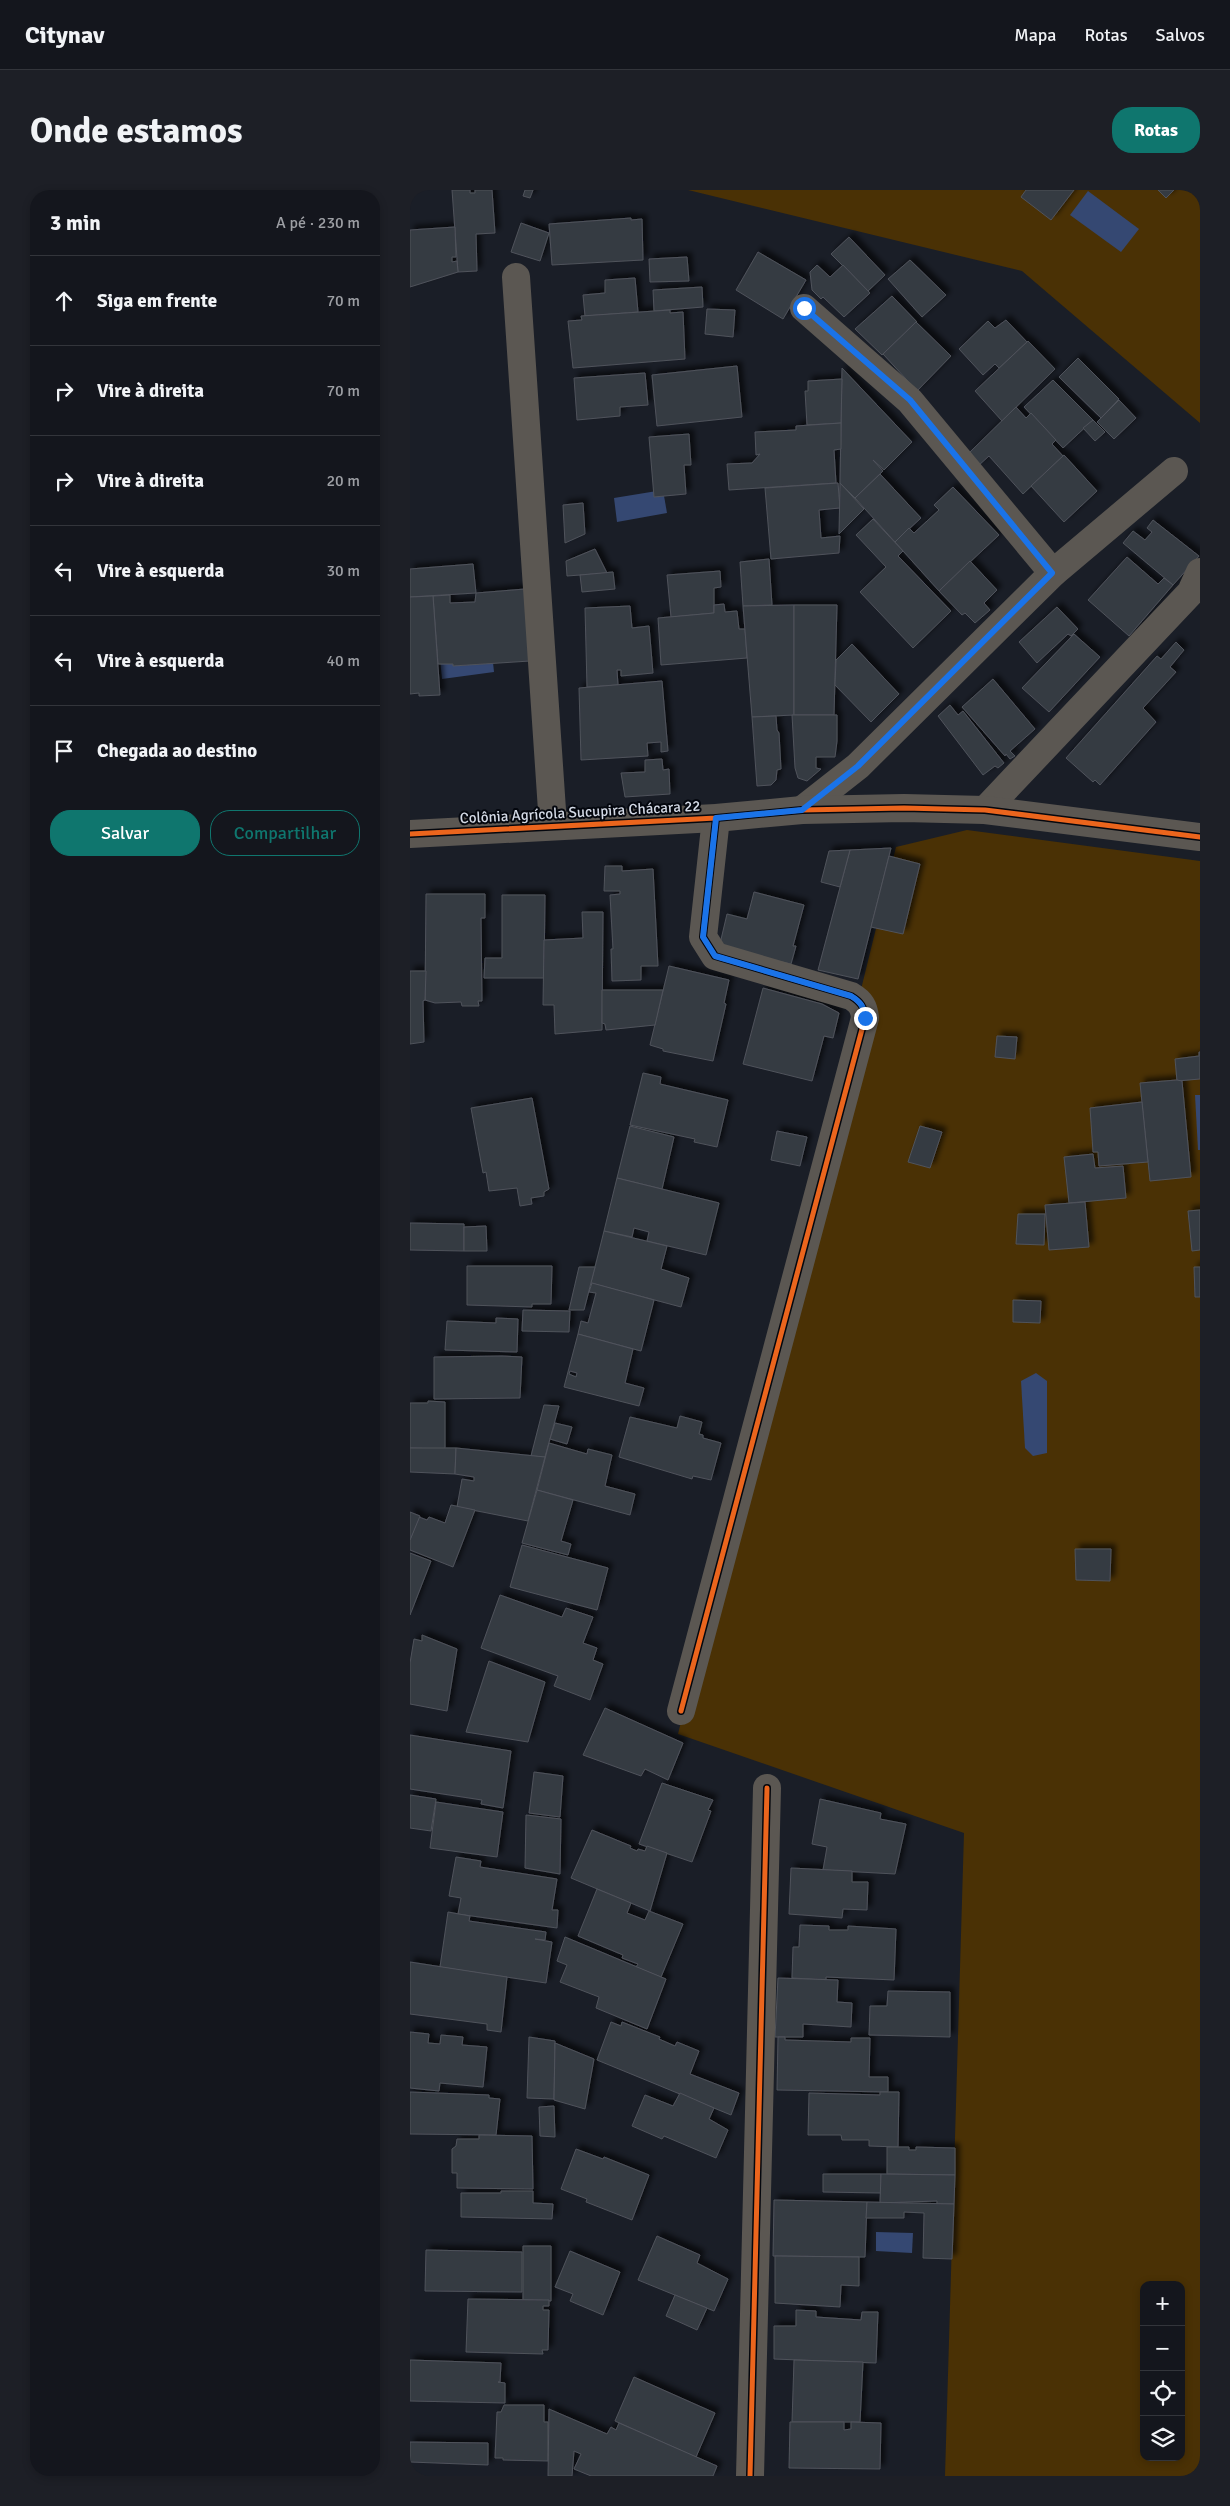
<!DOCTYPE html>
<html lang="pt">
<head>
<meta charset="utf-8">
<style>
	:root { --surface:#14161d; --page:#1d1f26; --text:#f1f3f6; --muted:#9d9fa4; --line:#33353b; --accent:#0f766e }
	body { margin:0; font-family:Signika,sans-serif; background:var(--page); color:var(--text) }
	.controls { position:absolute; right:15px; bottom:15px; display:grid; overflow:hidden; border-radius:10px; box-shadow:0 2px 8px #0003 }
	.controls button { width:45px; height:45px; display:grid; place-items:center; padding:0; border:0; border-bottom:1px solid var(--line); background:var(--surface); color:var(--text); font:25px sans-serif }
	.stop { position:absolute; width:15px; height:15px; margin:-11px; border:4px solid #1a73e8; border-radius:50%; background:#fff }
	.stop.end { background:#1a73e8; border-color:#fff; box-shadow:0 1px 5px #0008 }
	.list { margin:0; padding:0; list-style:none }
	h2 { display:flex; justify-content:space-between; align-items:center; height:65px; margin:0; padding:0 20px; font-size:21px }
	h2 small { font-size:16px; font-weight:400; color:var(--muted) }
	.list li { display:grid; grid-template-columns:32px 1fr auto; gap:15px; align-items:center; box-sizing:border-box; height:90px; padding:0 20px; border-top:1px solid var(--line) }
	.list b { display:block; font-size:19px; white-space:nowrap }
	.list em { font-size:16px; font-style:normal; color:var(--muted) }
	.actions { display:flex; gap:10px; padding:15px 20px }
	.actions a { flex:1; padding:11px 0; border:1px solid var(--accent); border-radius:20px; text-align:center; font-size:18px; color:var(--accent) }
	.actions .main { background:var(--accent); color:#fff }
	.icon { flex:none; width:28px; height:28px; fill:none; stroke:currentColor; stroke-width:2; stroke-linecap:round; stroke-linejoin:round }
	.map { position:relative; flex:none; width:790px; height:2286px; overflow:hidden; border-radius:20px }
	header { display:flex; align-items:center; gap:30px; box-sizing:border-box; height:70px; padding:0 25px; background:var(--surface); border-bottom:1px solid var(--line) }
	header strong { font-size:24px }
	nav { display:flex; gap:28px; margin-inline-start:auto; font-size:18px }
	.intro { display:flex; align-items:center; justify-content:space-between; box-sizing:border-box; height:120px; padding:0 30px }
	h1 { margin:0; font-size:35px }
	.button { padding:12px 22px; border-radius:20px; background:var(--accent); color:#fff; font-size:18px; font-weight:700 }
	main { display:flex; gap:30px; padding:0 30px }
	aside { flex:1; background:var(--surface); border-radius:20px; box-shadow:0 2px 8px #0003 }
	.map>svg:first-child { display:block }
	.green { fill:#4a3105; fill-rule:evenodd }
	.water { fill:#354872 }
	.building { fill:#363a43; stroke:#4f535b; fill-rule:evenodd; filter:url(#shadow) }
	.lines { fill:none; stroke-linecap:round; stroke-linejoin:round }
	.minor { stroke:#5b5752; stroke-width:28 }
	.cycleway-casing { stroke:#04070e; stroke-width:8 }
	.cycleway { stroke:#eb651d; stroke-width:5 }
	.route { stroke:#1a73e8; stroke-width:6 }
	.labels { text-anchor:middle; stroke-width:4; stroke-linejoin:round; paint-order:stroke }
	.street-label { font-size:15px; fill:#d4dae6; stroke:#04070e }
</style>
</head>
<body>
<header>
<strong>Citynav</strong>
<nav><a>Mapa</a><a>Rotas</a><a>Salvos</a></nav>
</header>
<div class="intro"><h1>Onde estamos</h1><a class="button">Rotas</a></div>
<main>
<aside>
<h2>3 min<small>A pé · 230 m</small></h2>
<ul class="list">
<li><svg class="icon" aria-label="ahead" viewBox="0 0 24 24"><path d="M12 20V5M6 11l6-6 6 6"/></svg><div><b>Siga em frente</b></div><em>70 m</em></li>
<li><svg class="icon" aria-label="right" viewBox="0 0 24 24"><path d="M7 20v-9h11M14 6l5 5-5 5"/></svg><div><b>Vire à direita</b></div><em>70 m</em></li>
<li><svg class="icon" aria-label="right" viewBox="0 0 24 24"><path d="M7 20v-9h11M14 6l5 5-5 5"/></svg><div><b>Vire à direita</b></div><em>20 m</em></li>
<li><svg class="icon" aria-label="left" viewBox="0 0 24 24"><path d="M17 20v-9H6M10 6l-5 5 5 5"/></svg><div><b>Vire à esquerda</b></div><em>30 m</em></li>
<li><svg class="icon" aria-label="left" viewBox="0 0 24 24"><path d="M17 20v-9H6M10 6l-5 5 5 5"/></svg><div><b>Vire à esquerda</b></div><em>40 m</em></li>
<li><svg class="icon" aria-label="arrive" viewBox="0 0 24 24"><path d="M6 21V4h12l-3 4 3 4H6"/></svg><div><b>Chegada ao destino</b></div></li>
</ul>
<div class="actions"><a class="main">Salvar</a><a>Compartilhar</a></div>
</aside>
<div class="map">
<svg width="790" height="2286" viewBox="0 0 790 2286">
	<defs>
		<filter id="shadow"><feDropShadow dx="4.5" dy="-4.5" stdDeviation="2.5" flood-color="#0009"/></filter>
	</defs>
	<rect width="100%" height="100%" fill="#1a1e27"/>
	<g class="green">
		<path d="M278,0H790V233L612,81Z"/>
		<path d="M557,640L790,671V2286H535L554,1643L268,1544L486,657ZM734,2095H771V2267H734Z"/>
	</g>
	<g class="water">
		<path d="M678,1L729,39L711,62L660,25Z"/>
		<path d="M253,300L257,323L207,332L204,308Z"/>
		<path d="M82,463L84,482L32,489L30,469Z"/>
		<path d="M785,905H790V960H788Z"/>
		<path d="M626,1183L637,1191V1263L623,1266L615,1258L611,1191Z"/>
		<path d="M466,2042L503,2043L502,2063L466,2061Z"/>
	</g>
	<g class="building">
		<path d="M42,0H60V3H65V0H82L85,43L66,44L67,81L48,82Z"/>
		<path d="M115,0H123L120,8L113,6Z"/>
		<path d="M616,0H664L641,30L611,7Z"/>
		<path d="M748,0H764L756,8Z"/>
		<path d="M221,28V30L232,29L233,70L142,75L139,34Z"/>
		<path d="M111,33L139,43L130,71L101,62Z"/>
		<path d="M45,37L46,67H42V72L47,71L48,82L0,97V40Z"/>
		<path d="M439,47L475,85L458,101L421,64Z"/>
		<path d="M348,62L396,90L373,129L326,100Z"/>
		<path d="M277,67L279,91L240,92L239,69Z"/>
		<path d="M500,70L536,105L512,127L478,89Z"/>
		<path d="M407,75L420,87L433,75L460,103L434,127L413,107L411,109L402,100L400,82Z"/>
		<path d="M225,88L228,122L175,126L173,105L195,103V90Z"/>
		<path d="M292,97L293,117L244,121L243,100Z"/>
		<path d="M482,106L507,132L472,165L445,139Z"/>
		<path d="M297,119L325,120L323,147L295,144Z"/>
		<path d="M260,120V123L273,122L275,169L163,178L158,131L172,130L171,126Z"/>
		<path d="M596,130L617,152L589,178L585,174L573,185L549,159L578,131L585,138Z"/>
		<path d="M506,132L541,166L507,201L473,164Z"/>
		<path d="M618,151L645,179L592,231L565,201Z"/>
		<path d="M668,168L709,209L691,228L649,187Z"/>
		<path d="M327,176L332,227L247,236L242,185Z"/>
		<path d="M432,178L502,252L474,280L463,270L473,281L445,308L430,293Z"/>
		<path d="M235,183L238,215L210,217V226L167,230L164,188Z"/>
		<path d="M432,189L431,233L397,235L395,201H398V191Z"/>
		<path d="M643,190L683,230L653,258L614,217Z"/>
		<path d="M709,210L726,228L704,249L687,232Z"/>
		<path d="M606,217L616,228L621,223L646,250L642,254L653,266L613,304L579,266L568,276L560,262Z"/>
		<path d="M683,230L695,242L685,251L673,238Z"/>
		<path d="M431,233V259L424,260L426,293L319,300L317,274L342,273L350,264L346,265L345,242L386,240V236Z"/>
		<path d="M279,244L281,275H274L276,304L244,307L239,247Z"/>
		<path d="M654,265L687,301L654,332L621,296Z"/>
		<path d="M470,284L511,328L485,352L445,308Z"/>
		<path d="M428,293L430,318L409,320L411,348L430,346L429,363L361,369L355,298Z"/>
		<path d="M430,293L454,319L429,344Z"/>
		<path d="M543,297L589,345L529,401L485,352L499,338L504,343L529,320L524,315Z"/>
		<path d="M173,313L175,344L155,353L153,315Z"/>
		<path d="M463,329L493,361L488,366L541,421L503,458L450,402L476,377L446,345Z"/>
		<path d="M743,330L789,366L763,395L713,353L723,341L735,350L742,342L737,338Z"/>
		<path d="M185,359L197,383L157,386L156,371Z"/>
		<path d="M717,367L748,394L754,388L763,395L719,446L678,410Z"/>
		<path d="M359,369L362,415L333,416L330,372Z"/>
		<path d="M560,371L587,400L574,413L580,420L565,433L555,423L552,425L529,401Z"/>
		<path d="M63,374L66,403L0,407V379Z"/>
		<path d="M310,381L311,397L304,398V423L261,427L257,385Z"/>
		<path d="M203,382L205,399L172,402L170,385Z"/>
		<path d="M115,399L120,471L43,476V474H28L23,406L40,405V413L65,412L66,403Z"/>
		<path d="M23,406L30,505L9,506V503L0,504V407Z"/>
		<path d="M314,414L315,422L327,421L329,439H335L337,468L251,475L248,428L304,423V415Z"/>
		<path d="M384,415V525L342,527L333,416Z"/>
		<path d="M384,415H427L424,525H384Z"/>
		<path d="M220,416L222,438L239,436L243,483L211,486V480H207L208,495L177,497L175,418Z"/>
		<path d="M647,417L668,439L661,446L658,444L627,473L609,452Z"/>
		<path d="M664,444L690,467L639,522L612,498Z"/>
		<path d="M766,452L774,460L760,477L766,482L733,518L746,532L690,595L685,590L683,592L656,568L747,466L751,469Z"/>
		<path d="M442,454L489,504L461,532L425,495L426,470Z"/>
		<path d="M583,489L625,539L600,561L605,566L600,569L596,564L595,566L552,517Z"/>
		<path d="M252,491L258,561L251,562V552L237,553L238,566L171,570L169,498Z"/>
		<path d="M540,515L548,525L553,521L594,573L588,578L585,576L573,585L528,526Z"/>
		<path d="M382,525H427V551L425,567H406V578L411,579L397,591L388,588L385,578Z"/>
		<path d="M366,526L367,540L369,543L371,579L367,580L366,590L361,595L347,596L342,527Z"/>
		<path d="M252,569L253,580L259,579L260,604L215,607L211,583L235,582V570Z"/>
		<path d="M481,658L448,789L408,780L440,660Z"/>
		<path d="M440,660L430,697L411,692L419,661Z"/>
		<path d="M479,666L510,674L493,744L461,737Z"/>
		<path d="M195,676H212V681L243,679L248,776H231V790L202,791L201,759H203L200,705L210,704V701H194Z"/>
		<path d="M344,702L394,715L383,756H386L381,774L309,758L317,724L337,729Z"/>
		<path d="M16,704H75V728H71L72,811H68L69,816H52L51,812L25,813L15,810Z"/>
		<path d="M92,705H135L134,788H74L75,768H92Z"/>
		<path d="M172,722H193L192,840L145,844L144,815H133L134,750L173,748Z"/>
		<path d="M259,776L319,790L314,813L316,814L303,871L253,861V859L240,855Z"/>
		<path d="M0,781H16L15,810L13,811L14,852L0,854Z"/>
		<path d="M353,798L412,814L429,823L423,848L414,846L402,891L333,874Z"/>
		<path d="M192,800H253L245,835L196,840L195,834L192,833Z"/>
		<path d="M587,846L607,847L605,869L585,867Z"/>
		<path d="M789,862H790V889L767,891L765,869L789,866Z"/>
		<path d="M233,883L251,887L250,894L318,910L307,957L284,952L285,949L220,935Z"/>
		<path d="M767,890L772,891L781,987L740,991L730,893Z"/>
		<path d="M122,908L139,999L134,1002V1006L121,1008L122,1014L110,1016L107,998L79,1001L76,982L73,983L61,918Z"/>
		<path d="M732,912L738,972L689,976L688,962H683L680,918Z"/>
		<path d="M220,936L264,947L252,999L207,988Z"/>
		<path d="M510,936L532,942L520,978L498,972Z"/>
		<path d="M367,941L397,947L390,976L361,970Z"/>
		<path d="M683,964L685,978L713,976L716,1008L659,1013L654,967Z"/>
		<path d="M207,988L309,1013L296,1065L237,1051L239,1042L224,1038L222,1047L194,1041Z"/>
		<path d="M675,1012L679,1057L639,1060L635,1015Z"/>
		<path d="M790,1020V1060L782,1061L778,1021Z"/>
		<path d="M608,1024H635L634,1055L606,1054Z"/>
		<path d="M0,1033L54,1034V1061L0,1060Z"/>
		<path d="M76,1036L77,1061H54V1037Z"/>
		<path d="M194,1041L257,1056L251,1079L279,1088L271,1117L181,1093Z"/>
		<path d="M57,1076H142L141,1114H122V1117L57,1115Z"/>
		<path d="M169,1077H185L174,1120H159Z"/>
		<path d="M784,1077H790V1107H785Z"/>
		<path d="M182,1093L244,1110L231,1161L168,1144L171,1131L178,1133L186,1103L179,1102Z"/>
		<path d="M603,1110L631,1111L630,1133L603,1132Z"/>
		<path d="M113,1120L160,1121L159,1142L112,1141Z"/>
		<path d="M86,1128L108,1129L107,1162L35,1160L37,1131L86,1133Z"/>
		<path d="M168,1144L223,1159L215,1193L234,1198L229,1216L154,1197ZM160,1181L167,1183L166,1187L159,1184Z"/>
		<path d="M92,1166L112,1167L110,1208L24,1209V1167Z"/>
		<path d="M18,1211L35,1212V1259L0,1258V1213H18Z"/>
		<path d="M134,1215L149,1216L135,1267L121,1266Z"/>
		<path d="M270,1226L292,1232L289,1244L293,1245V1248L311,1253L301,1290L283,1286L282,1289L209,1267L220,1227L267,1238Z"/>
		<path d="M145,1233L162,1237L157,1254L140,1249Z"/>
		<path d="M139,1253L177,1264L178,1259L202,1265L195,1296L225,1304L220,1325L127,1300Z"/>
		<path d="M0,1258H46L45,1284L0,1282Z"/>
		<path d="M46,1258L135,1267L118,1331L47,1317L52,1289L64,1291V1287L45,1284Z"/>
		<path d="M127,1300L163,1310L151,1351L161,1354L158,1365L112,1353Z"/>
		<path d="M41,1315L65,1320L43,1377L0,1360V1350L9,1327L17,1330L19,1327L35,1333Z"/>
		<path d="M0,1322L10,1326L0,1350Z"/>
		<path d="M112,1355L198,1378L187,1420L100,1397Z"/>
		<path d="M665,1359H701L700,1391L666,1390Z"/>
		<path d="M0,1363L21,1371L0,1425Z"/>
		<path d="M90,1405L152,1427L156,1418L183,1427L173,1453L187,1458L183,1470L193,1474L180,1510L144,1496L148,1486L71,1458Z"/>
		<path d="M12,1445L47,1459L37,1521L0,1514V1473L4,1449L12,1451Z"/>
		<path d="M79,1471L135,1492L118,1552L56,1542Z"/>
		<path d="M195,1518L273,1553L258,1590L235,1579L231,1586L173,1565Z"/>
		<path d="M0,1545L101,1561L93,1618L71,1614L72,1610L0,1599Z"/>
		<path d="M124,1582L153,1586L150,1627L119,1623Z"/>
		<path d="M252,1593L303,1610L298,1620L301,1621L282,1672L229,1654Z"/>
		<path d="M0,1605L26,1609L21,1641L0,1638Z"/>
		<path d="M410,1609L471,1623L470,1629L496,1634L485,1684L413,1680L417,1657L402,1654Z"/>
		<path d="M26,1612L93,1622L87,1667L20,1658Z"/>
		<path d="M116,1625L151,1629L150,1684L115,1678Z"/>
		<path d="M182,1640L221,1656L220,1658L227,1661L228,1659L235,1661L237,1656L257,1663L240,1721L161,1688Z"/>
		<path d="M46,1667L71,1671L70,1677L147,1689L142,1720H148L147,1738L48,1724L51,1708L39,1706Z"/>
		<path d="M381,1678L442,1681V1692H458L457,1720L433,1719L432,1728L379,1724Z"/>
		<path d="M187,1699L221,1713L217,1723L235,1730L239,1721L273,1734L251,1787L226,1777L228,1774L212,1768L213,1765L168,1746Z"/>
		<path d="M38,1722L60,1726L59,1731L136,1742L135,1750L125,1749L142,1752L136,1793L30,1777Z"/>
		<path d="M390,1735L419,1736V1740H438V1736L486,1739L484,1790L416,1787V1790L382,1788L383,1757H389Z"/>
		<path d="M155,1747L256,1789L237,1839L186,1818L189,1807L150,1792L157,1775L147,1771Z"/>
		<path d="M0,1772L97,1787L91,1842L77,1840V1834L0,1824Z"/>
		<path d="M368,1788L428,1790L427,1812L442,1813L441,1837L393,1834V1847H365Z"/>
		<path d="M478,1801L540,1802V1847L459,1845L460,1816H477Z"/>
		<path d="M201,1832L211,1836L212,1832L250,1847L249,1849L265,1856L267,1852L289,1861L280,1884L329,1903L321,1925L187,1870Z"/>
		<path d="M0,1842L19,1844L18,1853L30,1854L31,1845L53,1847L52,1855L77,1857L73,1897L30,1893L29,1901L0,1898Z"/>
		<path d="M119,1847L145,1851L144,1909L117,1908Z"/>
		<path d="M368,1847H375V1850L441,1852V1848H460L459,1887H478V1902L367,1900Z"/>
		<path d="M145,1853L184,1869L175,1919L144,1910Z"/>
		<path d="M0,1902L79,1905V1908L90,1909L86,1945L0,1944Z"/>
		<path d="M470,1902H489L488,1957L459,1956V1950H432L431,1945H398L399,1903L470,1905Z"/>
		<path d="M270,1903L304,1918L299,1929L318,1940L306,1968L254,1946L252,1949L222,1936L235,1905L263,1916Z"/>
		<path d="M144,1916L145,1947L130,1946L129,1917Z"/>
		<path d="M69,1945L122,1946L123,1999L47,1998V1983H42V1959L46,1956L47,1949H69Z"/>
		<path d="M477,1957H499V1960H506V1957L545,1958V1985L477,1984Z"/>
		<path d="M166,1959L193,1969L194,1967L239,1985L222,2030L176,2012L177,2009L151,1999Z"/>
		<path d="M413,1984H471V2003L413,2002Z"/>
		<path d="M471,1984L545,1985L544,2014H527V2011L470,2013Z"/>
		<path d="M91,2001H123V2013L143,2014L142,2029L51,2027V2003H91Z"/>
		<path d="M364,2010L457,2012L455,2067L363,2066Z"/>
		<path d="M457,2012L544,2014L542,2069L513,2068L514,2023L494,2022V2028H456Z"/>
		<path d="M247,2046L290,2065L287,2073L318,2089L304,2121L228,2090Z"/>
		<path d="M113,2056H141V2111L113,2110Z"/>
		<path d="M16,2060L112,2062V2102L15,2101Z"/>
		<path d="M160,2061L210,2082L193,2125L160,2111L163,2104L145,2097Z"/>
		<path d="M365,2066L449,2067V2096L431,2095L430,2117L365,2113Z"/>
		<path d="M265,2105L297,2118L287,2140L256,2126Z"/>
		<path d="M58,2109L139,2110V2116H133V2120H139L138,2160H132L133,2164L56,2162Z"/>
		<path d="M386,2120L406,2121V2127L451,2130L452,2122H468L466,2173L364,2169V2136H386Z"/>
		<path d="M0,2170L91,2173L90,2192H88L95,2193V2213L0,2211Z"/>
		<path d="M384,2170L453,2172L450,2232H382Z"/>
		<path d="M224,2187L305,2223L286,2267L205,2231Z"/>
		<path d="M94,2215H134V2232H138V2271L93,2270V2268H85L87,2222H91Z"/>
		<path d="M139,2219L197,2244L201,2237L206,2240L209,2233L307,2276L303,2286H181L164,2279L171,2264L164,2261L162,2286H138Z"/>
		<path d="M380,2232H434V2240L441,2239V2232L471,2233L470,2279L379,2278Z"/>
		<path d="M0,2252L78,2253V2275L0,2272Z"/>
	</g>
	<g class="lines">
		<g class="minor">
			<path d="M106,87L143,635"/>
			<path d="M394,118L500,211L643,383"/>
			<path d="M392,620L448,576L643,383L764,281"/>
			<path d="M575,620L781,402L790,382"/>
			<path d="M0,644L306,628L392,620L494,618L575,620L790,647"/>
			<path d="M271,1521L455,828C454,817 451,812 441,806L305,766L293,747L306,628"/>
			<path d="M340,2286L357,1598"/>
		</g>
		<defs>
			<g id="cycleway">
				<path d="M0,644L306,628L392,620L494,618L575,620L790,647"/>
				<path d="M271,1521L455,828C454,817 451,812 441,806L305,766L293,747L306,628"/>
				<path d="M340,2286L357,1598"/>
			</g>
		</defs>
		<use href="#cycleway" class="cycleway-casing"/>
		<use href="#cycleway" class="cycleway"/>
	</g>
	<g class="lines">
		<path class="route" d="M394,118L500,210L642,383L448,576L392,620L306,628L293,747L305,766L441,806C451,812 454,817 455,828"/>
	</g>
	<g class="labels">
		<g class="street-label">
			<text transform="translate(170 622) rotate(-3)" y="5">Colônia Agrícola Sucupira Chácara 22</text>
		</g>
	</g>
</svg>
<div class="controls">
<button>+</button>
<button>−</button>
<button><svg class="icon" aria-label="locate" viewBox="0 0 24 24"><circle cx="12" cy="12" r="6"/><path d="M12 2v4M12 18v4M2 12h4M18 12h4"/></svg></button>
<button><svg class="icon" aria-label="layers" viewBox="0 0 24 24"><path d="M12 4l9 5-9 5-9-5zM3 14l9 5 9-5"/></svg></button>
</div>
<div class="stop" style="left:394px;top:118px"></div>
<div class="stop end" style="left:455px;top:828px"></div>
</div>
</main>
</body>
</html>
